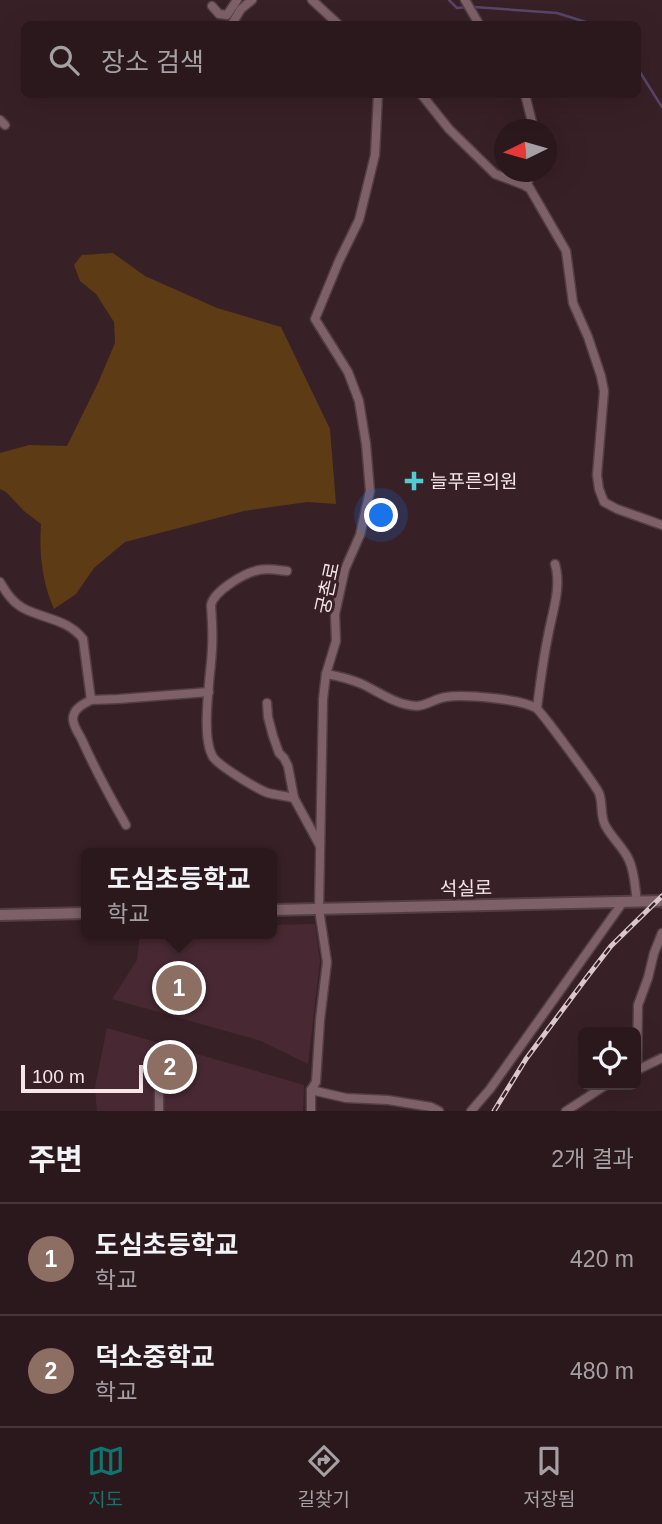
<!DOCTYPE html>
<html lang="ko">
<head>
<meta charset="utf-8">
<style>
	:root { --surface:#2a181d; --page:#36252a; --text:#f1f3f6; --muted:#a5a0a4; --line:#46373b; --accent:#0f766e }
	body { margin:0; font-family:Helvetica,"Noto Sans KR",sans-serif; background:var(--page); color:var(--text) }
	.controls { position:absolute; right:21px; bottom:21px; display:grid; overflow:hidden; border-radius:10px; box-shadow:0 7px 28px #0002 }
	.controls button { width:63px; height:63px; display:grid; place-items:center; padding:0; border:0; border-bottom:2px solid var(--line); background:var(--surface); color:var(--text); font:35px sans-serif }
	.compass { position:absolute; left:494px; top:119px; width:63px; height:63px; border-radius:50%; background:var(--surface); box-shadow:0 7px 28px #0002; rotate:265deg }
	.scale { position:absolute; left:21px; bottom:18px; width:122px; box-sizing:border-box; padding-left:7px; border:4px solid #f6e6ea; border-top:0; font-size:19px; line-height:24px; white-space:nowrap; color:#f6e6ea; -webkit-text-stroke:5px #382027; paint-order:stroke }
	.you { position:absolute; left:382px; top:516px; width:24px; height:24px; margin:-18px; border:5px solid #fff; border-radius:50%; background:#1a73e8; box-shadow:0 0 0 10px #1a73e833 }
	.badge { display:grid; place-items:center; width:46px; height:46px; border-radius:50%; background:var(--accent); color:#fff; font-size:23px; font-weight:700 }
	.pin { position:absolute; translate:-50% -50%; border:4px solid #fff; box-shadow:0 2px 7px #0006 }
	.popup { position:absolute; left:81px; top:848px; width:196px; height:91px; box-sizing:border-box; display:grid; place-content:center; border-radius:10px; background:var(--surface); filter:drop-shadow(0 2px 5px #0005); font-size:23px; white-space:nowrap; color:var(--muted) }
	.popup b { font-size:26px; color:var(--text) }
	.popup::after { content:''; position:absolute; left:50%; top:100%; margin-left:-14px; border:14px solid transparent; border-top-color:var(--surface) }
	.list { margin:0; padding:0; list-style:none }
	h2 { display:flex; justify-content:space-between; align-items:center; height:91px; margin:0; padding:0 28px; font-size:30px }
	h2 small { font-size:23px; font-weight:400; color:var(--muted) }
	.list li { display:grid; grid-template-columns:46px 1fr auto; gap:21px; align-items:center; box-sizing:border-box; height:112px; padding:0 28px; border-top:2px solid var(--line) }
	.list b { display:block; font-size:26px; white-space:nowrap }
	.list p { margin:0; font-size:23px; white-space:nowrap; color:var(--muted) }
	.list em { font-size:23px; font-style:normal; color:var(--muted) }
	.icon { flex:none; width:38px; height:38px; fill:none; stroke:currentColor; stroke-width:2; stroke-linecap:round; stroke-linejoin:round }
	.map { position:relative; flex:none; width:662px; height:1111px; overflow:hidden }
	.search { position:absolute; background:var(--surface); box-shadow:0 7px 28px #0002; left:21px; right:21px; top:21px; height:77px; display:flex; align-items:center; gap:18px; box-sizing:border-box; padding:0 24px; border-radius:10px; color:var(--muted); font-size:26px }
	.sheet { height:315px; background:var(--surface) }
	nav { display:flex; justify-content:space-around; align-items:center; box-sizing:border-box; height:98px; border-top:2px solid var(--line); background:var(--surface); font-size:19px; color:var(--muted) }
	nav a { display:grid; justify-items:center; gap:4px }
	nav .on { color:var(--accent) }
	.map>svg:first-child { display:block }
	.built { fill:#482933 }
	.green { fill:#5d3b15 }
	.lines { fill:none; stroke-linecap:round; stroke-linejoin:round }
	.stream { stroke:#59456b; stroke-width:2.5 }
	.minor-casing { stroke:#523e44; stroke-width:11 }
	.tertiary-casing { stroke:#523e44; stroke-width:14 }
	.minor { stroke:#7d6068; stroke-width:8 }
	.tertiary { stroke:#7d6068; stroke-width:10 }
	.rail-casing { stroke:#d9c7cc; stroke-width:5 }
	.rail { stroke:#382027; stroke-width:2.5; stroke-dasharray:8; stroke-linecap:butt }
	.poi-dot { fill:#52ccd0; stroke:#382027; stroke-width:2.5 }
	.labels { text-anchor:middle; stroke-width:6; stroke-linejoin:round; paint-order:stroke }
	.poi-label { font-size:19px; fill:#f6e6ea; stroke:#382027; text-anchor:start }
	.street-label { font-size:19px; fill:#f6e6ea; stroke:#382027 }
</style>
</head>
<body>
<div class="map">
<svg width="662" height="1111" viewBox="0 0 662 1111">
	<rect width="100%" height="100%" fill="#382027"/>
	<g class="built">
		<path d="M315,924L320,961L308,1064L261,1041L112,999L137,960L140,934H272V925Z"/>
		<path d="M107,1028L304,1085L303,1111H97L95,1087Z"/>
	</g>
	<path class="green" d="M113,253L145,276L217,308L281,327L330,429L336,504L307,502L244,511L125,542L94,568L76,594L54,609C42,582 39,554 41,524L24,511L6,492L0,489V453L29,445L67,446L98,383L115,343L114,322L96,294L80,281L74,265L82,255Z"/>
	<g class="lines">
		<g class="stream">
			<path d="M449,0L457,8L467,7"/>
			<path d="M474,7L557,13L592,24"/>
			<path d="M638,69L662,107"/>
		</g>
		<defs>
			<g id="minor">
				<path d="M312,0L338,24"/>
				<path d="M465,0L479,24"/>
				<path d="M212,6L219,14L227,15L237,0"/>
				<path d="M232,24L241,9L252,0"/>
				<path d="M421,94L449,129L495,174L529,187L566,251L573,303L588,337L601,376L604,391L597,475L599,489L604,502L617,509L662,525"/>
				<path d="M525,94L534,130"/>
				<path d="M0,120L5,125"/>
				<path d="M527,187L530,172"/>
				<path d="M287,571C278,570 267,568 259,570C244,573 214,591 211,605C212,620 213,634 212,649C211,675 200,736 213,757C219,766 257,789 268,793C276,795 286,796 294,798"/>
				<path d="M0,582C6,592 12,602 23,608C43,619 68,619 83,639L91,700L118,699L209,692"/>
				<path d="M326,674C338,676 350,679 362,684C379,692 396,705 416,706C426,706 436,698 446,697C464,694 521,699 536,708C541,711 596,786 599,793C603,803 600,815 605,825C611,837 623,847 629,860C635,873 635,888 637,902"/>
				<path d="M91,700C83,704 73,709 73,719C73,726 79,734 82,740C95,769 110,797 126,825"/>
				<path d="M267,703L268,717L273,736L279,753L284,758L288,766L294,798L319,844"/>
				<path d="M537,708C540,684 543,660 548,636C552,613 562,587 555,564"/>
				<path d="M637,1070L662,1058"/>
				<path d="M636,1071L637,1070L638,1005L648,978L654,953L662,933"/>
				<path d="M159,1078V1111"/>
				<path d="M311,1090L346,1098L388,1100L431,1107L439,1111"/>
				<path d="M311,1111V1090L316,1082L320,1020L327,962L319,909L323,699L326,674L336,641L335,614L345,569L360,535L370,491L366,444L359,401L348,372L315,319L339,261L359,220L375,155L378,94"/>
				<path d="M471,1111L490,1089L623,902"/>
				<path d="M566,1111L606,1085"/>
			</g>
			<g id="tertiary">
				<path d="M272,910L662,901"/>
				<path d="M0,915L86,913"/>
			</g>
		</defs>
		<use href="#minor" class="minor-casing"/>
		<use href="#tertiary" class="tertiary-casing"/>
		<use href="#minor" class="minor"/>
		<use href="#tertiary" class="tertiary"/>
		<defs>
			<path id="rail" d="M494,1111L526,1059L587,977L611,946L662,896"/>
		</defs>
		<use href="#rail" class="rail-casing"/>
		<use href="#rail" class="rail"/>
	</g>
	<path class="poi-dot" d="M410.5 470.5h7v7h7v7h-7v7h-7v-7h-7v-7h7z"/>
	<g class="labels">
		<g class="poi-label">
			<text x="430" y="488">늘푸른의원</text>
		</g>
		<g class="street-label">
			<text transform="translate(327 588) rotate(-78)" y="7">궁촌로</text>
			<text transform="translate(466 888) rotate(-1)" y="7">석실로</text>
		</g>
	</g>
</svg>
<div class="controls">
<button><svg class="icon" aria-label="locate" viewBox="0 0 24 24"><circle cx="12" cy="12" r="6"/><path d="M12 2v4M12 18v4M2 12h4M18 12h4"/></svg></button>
</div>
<svg class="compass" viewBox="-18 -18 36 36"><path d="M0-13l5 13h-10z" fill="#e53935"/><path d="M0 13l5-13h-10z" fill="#a5a0a4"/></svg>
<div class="scale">100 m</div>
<div class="you"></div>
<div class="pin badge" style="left:179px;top:988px;background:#8d6e63">1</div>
<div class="popup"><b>도심초등학교</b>학교</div>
<div class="pin badge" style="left:170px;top:1067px;background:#8d6e63">2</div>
<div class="search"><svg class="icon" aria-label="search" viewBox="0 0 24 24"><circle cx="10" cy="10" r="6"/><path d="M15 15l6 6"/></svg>장소 검색</div>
</div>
<section class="sheet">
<h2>주변<small>2개 결과</small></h2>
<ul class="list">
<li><span class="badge" style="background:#8d6e63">1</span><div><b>도심초등학교</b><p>학교</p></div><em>420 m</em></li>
<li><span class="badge" style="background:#8d6e63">2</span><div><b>덕소중학교</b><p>학교</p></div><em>480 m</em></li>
</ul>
</section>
<nav>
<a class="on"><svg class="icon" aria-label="map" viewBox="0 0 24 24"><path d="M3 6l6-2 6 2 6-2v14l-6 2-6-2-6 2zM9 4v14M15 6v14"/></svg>지도</a>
<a><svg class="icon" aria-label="directions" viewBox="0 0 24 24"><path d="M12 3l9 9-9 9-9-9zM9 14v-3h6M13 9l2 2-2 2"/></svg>길찾기</a>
<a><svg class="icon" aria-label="saved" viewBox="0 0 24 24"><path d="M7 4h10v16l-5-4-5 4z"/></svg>저장됨</a>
</nav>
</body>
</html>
